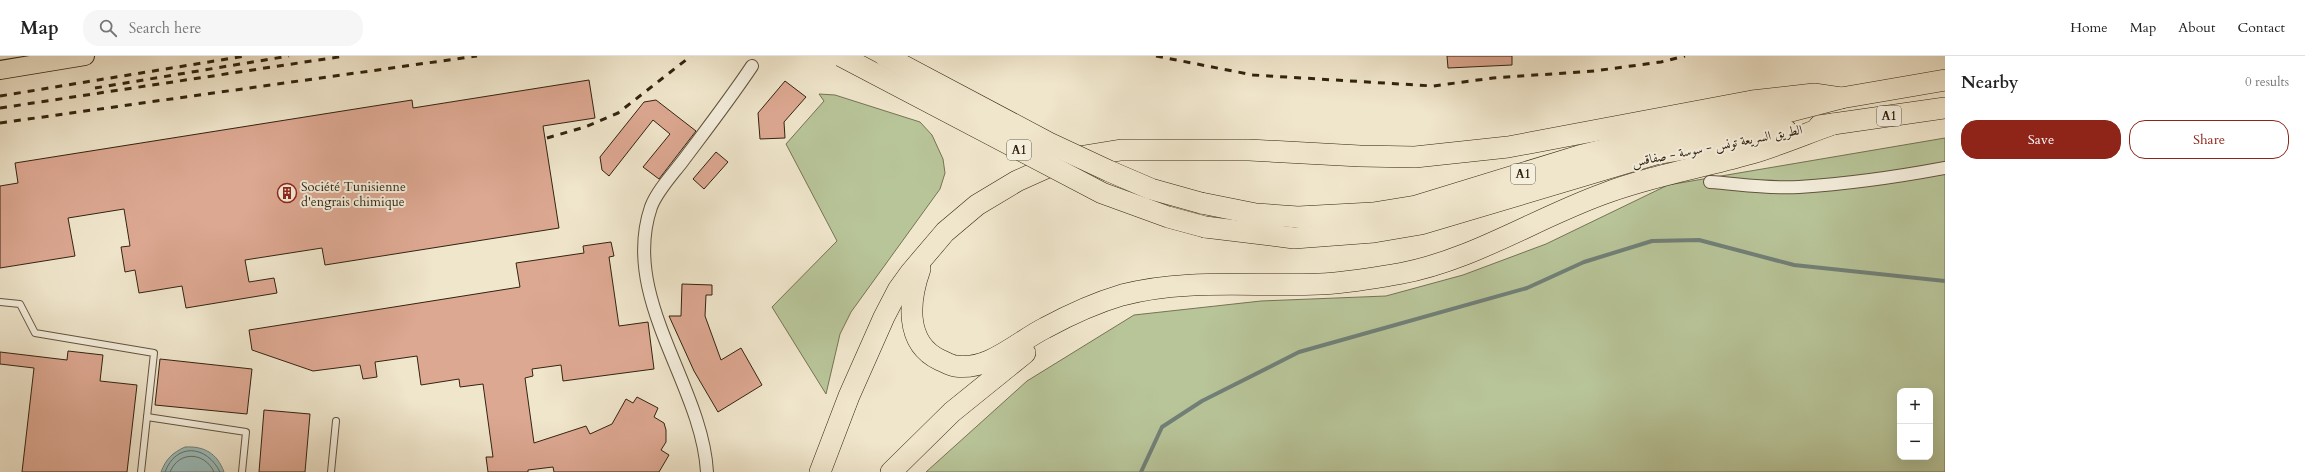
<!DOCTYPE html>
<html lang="en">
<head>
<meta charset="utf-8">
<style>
	:root { --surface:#fff; --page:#f6f6f6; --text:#222; --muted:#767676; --line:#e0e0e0; --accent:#8f2418 }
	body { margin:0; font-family:Cardo,Amiri,serif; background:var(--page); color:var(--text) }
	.controls { position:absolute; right:12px; bottom:12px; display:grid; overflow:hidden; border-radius:8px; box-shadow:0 4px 16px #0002 }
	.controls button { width:36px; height:36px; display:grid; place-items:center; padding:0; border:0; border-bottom:1px solid var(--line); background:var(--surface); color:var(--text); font:20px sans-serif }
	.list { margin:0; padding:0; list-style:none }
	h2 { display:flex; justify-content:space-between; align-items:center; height:52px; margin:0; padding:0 16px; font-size:17px }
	h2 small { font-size:13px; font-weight:400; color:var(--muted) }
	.actions { display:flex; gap:8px; padding:12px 16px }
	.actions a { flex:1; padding:9px 0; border:1px solid var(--accent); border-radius:16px; text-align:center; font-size:14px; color:var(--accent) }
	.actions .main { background:var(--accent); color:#fff }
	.icon { flex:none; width:22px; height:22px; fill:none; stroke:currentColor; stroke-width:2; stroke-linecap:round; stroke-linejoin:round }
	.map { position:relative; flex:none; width:1945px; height:416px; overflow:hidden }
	header { display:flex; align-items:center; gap:24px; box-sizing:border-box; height:56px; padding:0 20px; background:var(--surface); border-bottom:1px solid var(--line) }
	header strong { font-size:19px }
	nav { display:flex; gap:22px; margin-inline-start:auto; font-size:14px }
	.search { width:280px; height:36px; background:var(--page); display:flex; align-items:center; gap:10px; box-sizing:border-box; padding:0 14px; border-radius:16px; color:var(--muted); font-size:15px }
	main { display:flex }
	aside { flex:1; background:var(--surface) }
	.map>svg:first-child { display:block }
	.green { fill:#b8c599; stroke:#757454; fill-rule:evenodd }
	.water { fill:#9bbebd; stroke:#718078 }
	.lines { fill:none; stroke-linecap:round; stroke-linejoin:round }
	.shore { stroke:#667066; stroke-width:1 }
	.stream { stroke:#718078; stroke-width:4 }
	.building { fill:#dda892; stroke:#322310 }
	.lane-casing { stroke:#62543f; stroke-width:8 }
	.street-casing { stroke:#62543f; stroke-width:14 }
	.primary-casing { stroke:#322310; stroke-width:20 }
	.highway-casing { stroke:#322310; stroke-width:22 }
	.lane { stroke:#f5efde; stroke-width:6 }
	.street { stroke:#f5efde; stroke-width:12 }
	.primary { stroke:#f0e6cc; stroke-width:18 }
	.highway { stroke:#f0e6cc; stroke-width:21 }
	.rail { stroke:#322310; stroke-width:3; stroke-dasharray:7 7; stroke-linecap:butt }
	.highway-bridge-casing { stroke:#322310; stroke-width:22; stroke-linecap:butt }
	.highway-bridge { stroke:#f0e6cc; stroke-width:21 }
	.labels { text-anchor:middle; stroke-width:4; stroke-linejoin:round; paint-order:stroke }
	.shield { fill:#f5efde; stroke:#6c604e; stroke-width:1 }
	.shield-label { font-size:12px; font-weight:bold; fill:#322310 }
	.street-label { font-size:13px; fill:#322310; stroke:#f5efde }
	.poi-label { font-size:13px; fill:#322310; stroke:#f5efde; text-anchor:start }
</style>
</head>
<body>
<header>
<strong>Map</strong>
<div class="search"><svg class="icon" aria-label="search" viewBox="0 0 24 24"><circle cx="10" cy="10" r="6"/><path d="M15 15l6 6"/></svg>Search here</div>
<nav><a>Home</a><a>Map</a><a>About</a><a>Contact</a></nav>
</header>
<main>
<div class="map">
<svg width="1945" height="416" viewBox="0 0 1945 416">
	<rect width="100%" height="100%" fill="#f0e6cc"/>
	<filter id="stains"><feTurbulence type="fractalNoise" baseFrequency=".005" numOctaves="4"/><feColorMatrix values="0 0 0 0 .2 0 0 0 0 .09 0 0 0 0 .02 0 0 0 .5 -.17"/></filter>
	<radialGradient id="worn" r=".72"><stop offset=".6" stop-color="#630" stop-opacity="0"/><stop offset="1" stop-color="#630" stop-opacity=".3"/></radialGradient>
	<g class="green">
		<path d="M819,38L835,39L920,66L932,79L943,103L945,117L940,133L851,256L840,278L826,338L772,251L837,185L786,88L824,45Z"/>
		<path d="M1945,82V416H926L1027,325L1134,259L1261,245L1386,240L1463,219L1546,188L1668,129ZM1900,335H1930V401H1900Z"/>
	</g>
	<path class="water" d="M185,391C204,390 217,397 224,416H161C166,403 172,397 185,391Z"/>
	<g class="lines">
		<g class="shore">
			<path d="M165,416C176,386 207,389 220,416"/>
			<path d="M170,416C179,394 205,396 214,416"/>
		</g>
		<path class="stream" d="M1141,416L1162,371L1202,345L1299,296L1527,232L1584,206L1652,185L1699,184L1794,209L1945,225"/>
	</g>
	<g class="building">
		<path d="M1447,0H1512V9L1448,12Z"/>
		<path d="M589,24L595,62L543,70L559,172L325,209L322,192L245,204L249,226L274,222L277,237L186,252L182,230L139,237L135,214L125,216L121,191L130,190L124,153L68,162L75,200L0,212V130L18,127L15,107L412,44L413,52Z"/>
		<path d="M785,25L806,41L784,66L785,82L760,83L758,57Z"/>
		<path d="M656,44L696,75L659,123L643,111L670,78L653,64L609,120L602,114L600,101L644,46Z"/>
		<path d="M716,96L728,106L704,133L693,123Z"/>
		<path d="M611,186L614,200L609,201L619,270L648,266L654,313L563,325L561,309L532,313L533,320L525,322L534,387L586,370L590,378L612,368L626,343L633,347L637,341L658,352L654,361L664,367L666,374V386L661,394L669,399L659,416H554L553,411L528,414V416H488L486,401H493L483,328L460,331L459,323L421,329L417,300L375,306L377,321L363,323L360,309L313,315L252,294L249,274L520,231L516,207L584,197L583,190Z"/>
		<path d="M682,228L712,229V239H706L705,260L721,304L741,292L762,329L718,356L694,315L669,260H681Z"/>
		<path d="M68,295L103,299L100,325L137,329L127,416H22L34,312L0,308V296L67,304Z"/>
		<path d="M160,303L252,313L247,358L155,349Z"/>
		<path d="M264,354L310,358L305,416H259Z"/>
	</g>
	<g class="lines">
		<defs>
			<g id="lane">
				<path d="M0,246L20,248L35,277L154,297L141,416"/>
				<path d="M147,361L246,376L242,416"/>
				<path d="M331,416L336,365"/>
			</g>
			<g id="street">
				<path d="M1710,126C1739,128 1769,133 1799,131C1848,128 1897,121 1945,112"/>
				<path d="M707,416C702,328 620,242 651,151C657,135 672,119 682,106C706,74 730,43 752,10"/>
			</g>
			<path id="primary" d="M0,14L85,0"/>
			<g id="highway">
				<path d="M1819,70L1945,52"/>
				<path d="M1201,147L1256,158L1298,161L1373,157L1416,150L1579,100L1652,82L1760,63L1841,42L1945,24"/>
				<path d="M1205,171L1294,182L1374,176L1421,168L1656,98L1787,75"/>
				<path d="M920,213C909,244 904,287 940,304C945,306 950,309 955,310C989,315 1017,286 1045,272C1069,259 1095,247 1122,239C1186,222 1254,231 1320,228C1346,227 1373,222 1398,218C1471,205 1534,163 1603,138C1650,120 1700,112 1749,98C1777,90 1805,78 1833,68"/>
				<path d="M820,416L849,340L884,261L898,234L911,216L945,176L977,149L1017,125L1066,103L1121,94H1249L1360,100L1415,101L1508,91L1752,45L1814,38L1841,42"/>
				<path d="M891,416L952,356L1025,297"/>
			</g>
		</defs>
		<use href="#lane" class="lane-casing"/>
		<use href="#street" class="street-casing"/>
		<use href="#primary" class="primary-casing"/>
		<use href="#highway" class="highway-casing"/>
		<use href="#lane" class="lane"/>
		<use href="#street" class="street"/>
		<use href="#primary" class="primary"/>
		<use href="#highway" class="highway"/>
		<g class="rail">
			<path d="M1156,0L1253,19L1433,30L1493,22L1594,15L1661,6L1685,0"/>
			<path d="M95,32L289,0"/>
			<path d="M0,40L245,0"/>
			<path d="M0,52L345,0"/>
			<path d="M0,67L477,0"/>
			<path d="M547,82L585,71L618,57L691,0"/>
		</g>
		<defs>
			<g id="highway-bridge">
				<path d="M841,0L1102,137L1168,161L1205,171"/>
				<path d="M885,0L1049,87L1109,115L1151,133L1201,147"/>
			</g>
		</defs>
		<use href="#highway-bridge" class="highway-bridge-casing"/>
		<use href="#highway-bridge" class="highway-bridge"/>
	</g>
	<defs>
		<symbol id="building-ring" viewBox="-11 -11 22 22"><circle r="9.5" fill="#f5efde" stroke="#8f2418" stroke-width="1.5"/><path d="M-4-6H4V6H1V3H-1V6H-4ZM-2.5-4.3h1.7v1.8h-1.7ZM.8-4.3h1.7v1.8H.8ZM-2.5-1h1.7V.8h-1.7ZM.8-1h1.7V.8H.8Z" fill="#8f2418"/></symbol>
	</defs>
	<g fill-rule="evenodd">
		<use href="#building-ring" x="276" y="126" width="22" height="22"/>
	</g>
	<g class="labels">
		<g class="shield">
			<rect x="1877" y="50" width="24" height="20" rx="3"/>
			<rect x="1007" y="84" width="24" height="20" rx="3"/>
			<rect x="1511" y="108" width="24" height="20" rx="3"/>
		</g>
		<g class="shield-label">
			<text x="1889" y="64">A1</text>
			<text x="1019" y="98">A1</text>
			<text x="1523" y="122">A1</text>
		</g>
		<g class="street-label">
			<text transform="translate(1717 89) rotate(-11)" y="5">الطريق السريعة تونس - سوسة - صفاقس</text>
		</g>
		<g class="poi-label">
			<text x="301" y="135">Société Tunisienne<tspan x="301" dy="15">d'engrais chimique</tspan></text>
		</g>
	</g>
	<rect width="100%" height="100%" filter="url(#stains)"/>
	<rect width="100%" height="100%" fill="url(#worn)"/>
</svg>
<div class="controls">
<button>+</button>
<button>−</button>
</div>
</div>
<aside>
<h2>Nearby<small>0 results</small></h2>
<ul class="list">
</ul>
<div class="actions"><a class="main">Save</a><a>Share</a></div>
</aside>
</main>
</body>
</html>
